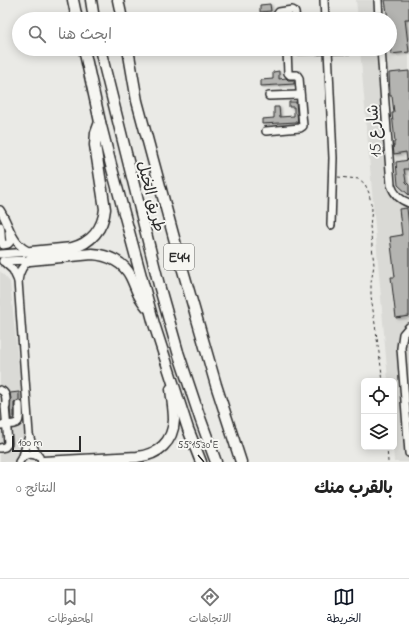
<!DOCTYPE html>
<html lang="ar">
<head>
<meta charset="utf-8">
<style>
	:root { --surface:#fff; --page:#f6f6f6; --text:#222; --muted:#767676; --line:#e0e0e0; --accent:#111827 }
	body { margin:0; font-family:"Indie Flower","Playpen Sans Arabic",sans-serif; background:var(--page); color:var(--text); direction:rtl }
	.controls { position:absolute; right:12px; bottom:12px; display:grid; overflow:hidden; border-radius:6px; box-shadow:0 2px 10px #0003 }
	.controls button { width:36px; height:36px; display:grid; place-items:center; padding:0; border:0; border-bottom:1px solid var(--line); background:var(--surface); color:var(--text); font:20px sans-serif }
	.scale { position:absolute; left:12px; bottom:10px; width:69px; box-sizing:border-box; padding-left:4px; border:2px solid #2b2b2b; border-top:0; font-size:11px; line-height:14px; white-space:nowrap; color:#2b2b2b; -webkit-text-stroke:3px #f6f6f2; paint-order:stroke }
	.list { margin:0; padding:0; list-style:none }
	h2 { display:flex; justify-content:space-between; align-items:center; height:52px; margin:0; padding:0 16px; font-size:17px }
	h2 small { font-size:13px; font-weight:400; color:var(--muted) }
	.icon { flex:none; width:22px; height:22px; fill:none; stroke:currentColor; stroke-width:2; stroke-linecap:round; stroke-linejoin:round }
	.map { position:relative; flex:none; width:409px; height:462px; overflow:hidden; direction:ltr }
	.search { position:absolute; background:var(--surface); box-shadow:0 2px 10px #0003; left:12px; right:12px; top:12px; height:44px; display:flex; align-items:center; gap:10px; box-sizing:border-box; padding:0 14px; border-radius:22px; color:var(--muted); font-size:15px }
	.sheet { height:116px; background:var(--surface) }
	nav { display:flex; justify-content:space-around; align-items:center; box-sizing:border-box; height:56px; border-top:1px solid var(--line); background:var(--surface); font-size:11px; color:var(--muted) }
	nav a { display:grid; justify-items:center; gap:2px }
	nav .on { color:var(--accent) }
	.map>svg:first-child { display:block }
	.built { fill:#dadad6 }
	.building { fill:#b4b4b1; stroke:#2b2b2b; filter:url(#shadow) }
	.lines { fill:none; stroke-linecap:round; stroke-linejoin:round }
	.minor-casing { stroke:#2b2b2b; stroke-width:10 }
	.highway-casing { stroke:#2b2b2b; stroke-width:13 }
	.path { stroke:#2b2b2b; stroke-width:1; stroke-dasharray:3 3; stroke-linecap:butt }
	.minor { stroke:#f6f6f2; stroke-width:7 }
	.highway { stroke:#f6f6f2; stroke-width:10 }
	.ticks { fill:none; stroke:#2b2b2b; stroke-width:1.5 }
	.labels { text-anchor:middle; stroke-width:4; stroke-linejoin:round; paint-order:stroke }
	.shield { fill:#f6f6f2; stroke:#686867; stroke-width:1 }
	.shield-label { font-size:15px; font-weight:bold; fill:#2b2b2b }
	.street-label { font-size:16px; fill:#2b2b2b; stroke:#f6f6f2 }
	.ticks-label { font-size:10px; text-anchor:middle; fill:#2b2b2b; stroke:#f6f6f2; stroke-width:4; stroke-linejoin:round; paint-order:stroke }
</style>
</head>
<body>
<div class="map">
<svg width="409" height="462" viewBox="0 0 409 462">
	<defs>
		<filter id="shadow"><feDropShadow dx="2" dy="1.5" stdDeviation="1" flood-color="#0004"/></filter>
	</defs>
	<rect width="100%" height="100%" fill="#eaeae6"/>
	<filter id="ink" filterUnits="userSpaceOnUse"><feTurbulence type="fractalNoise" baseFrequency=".025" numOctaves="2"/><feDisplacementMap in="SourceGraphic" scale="8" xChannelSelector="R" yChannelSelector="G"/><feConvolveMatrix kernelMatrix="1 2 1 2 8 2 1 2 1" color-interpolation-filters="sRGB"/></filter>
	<g filter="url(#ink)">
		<g class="built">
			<path d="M356,0H409V462H394L393,447H394V381H388L360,49H390V19H358Z"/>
			<path d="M0,271L10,282L28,462H0Z"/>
		</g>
		<g class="building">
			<path d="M385,0H409V19H405L409,52L391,54L390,42V19H388Z"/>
			<path d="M270,4L271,11L260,12V5Z"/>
			<path d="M279,71V79L286,78L288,80H294V84L261,86V80L273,79V72Z"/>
			<path d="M409,71V159L407,160L406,152L394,154L393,146H394V142H395L392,113H394L392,96H390L389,73Z"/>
			<path d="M289,102H296L298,123L296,122L262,124V119L274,118V107H279L280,117L294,116V107H289Z"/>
			<path d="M409,160V169H404L406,182L409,185V195L398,185L396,162Z"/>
			<path d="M407,208L409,227V316L396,318L391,277H395L390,237L402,235L399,209Z"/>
			<path d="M19,392V400L17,401L14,403V419H11L10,409L11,399L10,393Z"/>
		</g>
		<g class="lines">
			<defs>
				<g id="minor">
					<path d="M324,0L325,19"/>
					<path d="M378,0L379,19"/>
					<path d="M277,19V15L279,12L292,10L294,11L295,13L296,19"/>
					<path d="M328,49L333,158L331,225"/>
					<path d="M381,49L391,185C394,194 400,200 409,203"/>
					<path d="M265,51L382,49"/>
					<path d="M269,96L300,95"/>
					<path d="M266,131L300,128L303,126L299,78L297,75H290L288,73L287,51"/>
					<path d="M0,210C10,225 11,245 31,252"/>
					<path d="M0,226C2,232 0,240 3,245L8,244L10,242L9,233"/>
					<path d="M0,254L30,252"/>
					<path d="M3,261L13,270L18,281L29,434L32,445L38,456"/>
					<path d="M3,261L30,260"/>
					<path d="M18,281C19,272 22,265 30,260"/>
					<path d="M409,327L403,334L401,348L409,453"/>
					<path d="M0,390C7,392 6,400 6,406"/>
					<path d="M0,425C20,424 20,426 19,405"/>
					<path d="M0,448L5,447L8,443L5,406"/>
					<path d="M23,456L29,436"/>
					<path d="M19,462C23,454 31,452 39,457"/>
				</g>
				<g id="highway">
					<path d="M73,0L77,19"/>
					<path d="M91,0L94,19"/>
					<path d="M118,0L122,19"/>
					<path d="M84,49L100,122L111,165L154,324L188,429L201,462"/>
					<path d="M100,49L159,285L178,352L200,418L216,462"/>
					<path d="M128,49L137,101L180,260L216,385L241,462"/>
					<path d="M31,252L72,248C91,243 103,229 105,209L95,145L96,133L100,122"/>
					<path d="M30,260L92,254C108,255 124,262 131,277C133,281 135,286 137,291C139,297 143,302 147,307"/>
					<path d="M43,462L137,457C158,455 173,442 174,420C174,410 172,399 171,389"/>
				</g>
			</defs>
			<use href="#minor" class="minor-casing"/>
			<use href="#highway" class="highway-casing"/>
			<g class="path">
				<path d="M338,177L359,179L365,184L369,193L372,209L370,226L374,265L371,283V296L383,381"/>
				<path d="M387,447L388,462"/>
			</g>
			<use href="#minor" class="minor"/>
			<use href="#highway" class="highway"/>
		</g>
	</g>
	<path class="ticks" d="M198,455L204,462"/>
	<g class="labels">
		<rect class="shield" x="164" y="244" width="30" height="26" rx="3"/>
		<g class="shield-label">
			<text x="179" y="262">E44</text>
		</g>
		<g class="street-label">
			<text transform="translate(373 131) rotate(-94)" y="6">شارع 15</text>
			<text transform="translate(152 196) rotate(76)" y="6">طريق الخيل</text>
		</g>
	</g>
	<g class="ticks-label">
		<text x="198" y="448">55°15'30"E</text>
	</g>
</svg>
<div class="controls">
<button><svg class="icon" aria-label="locate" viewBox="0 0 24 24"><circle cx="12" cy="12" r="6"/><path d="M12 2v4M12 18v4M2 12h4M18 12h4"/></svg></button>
<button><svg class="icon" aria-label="layers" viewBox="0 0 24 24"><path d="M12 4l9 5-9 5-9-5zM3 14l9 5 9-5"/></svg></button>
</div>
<div class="scale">100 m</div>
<div class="search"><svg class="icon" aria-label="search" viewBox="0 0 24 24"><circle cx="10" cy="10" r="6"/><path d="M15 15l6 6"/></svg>ابحث هنا</div>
</div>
<section class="sheet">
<h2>بالقرب منك<small>النتائج: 0</small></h2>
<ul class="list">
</ul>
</section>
<nav>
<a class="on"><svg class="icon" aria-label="map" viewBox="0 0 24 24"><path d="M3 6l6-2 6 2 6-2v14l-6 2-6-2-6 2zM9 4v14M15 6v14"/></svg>الخريطة</a>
<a><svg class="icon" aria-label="directions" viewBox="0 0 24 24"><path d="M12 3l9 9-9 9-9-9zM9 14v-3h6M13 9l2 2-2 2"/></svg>الاتجاهات</a>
<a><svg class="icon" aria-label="saved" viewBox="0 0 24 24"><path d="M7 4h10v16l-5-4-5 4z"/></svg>المحفوظات</a>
</nav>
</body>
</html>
